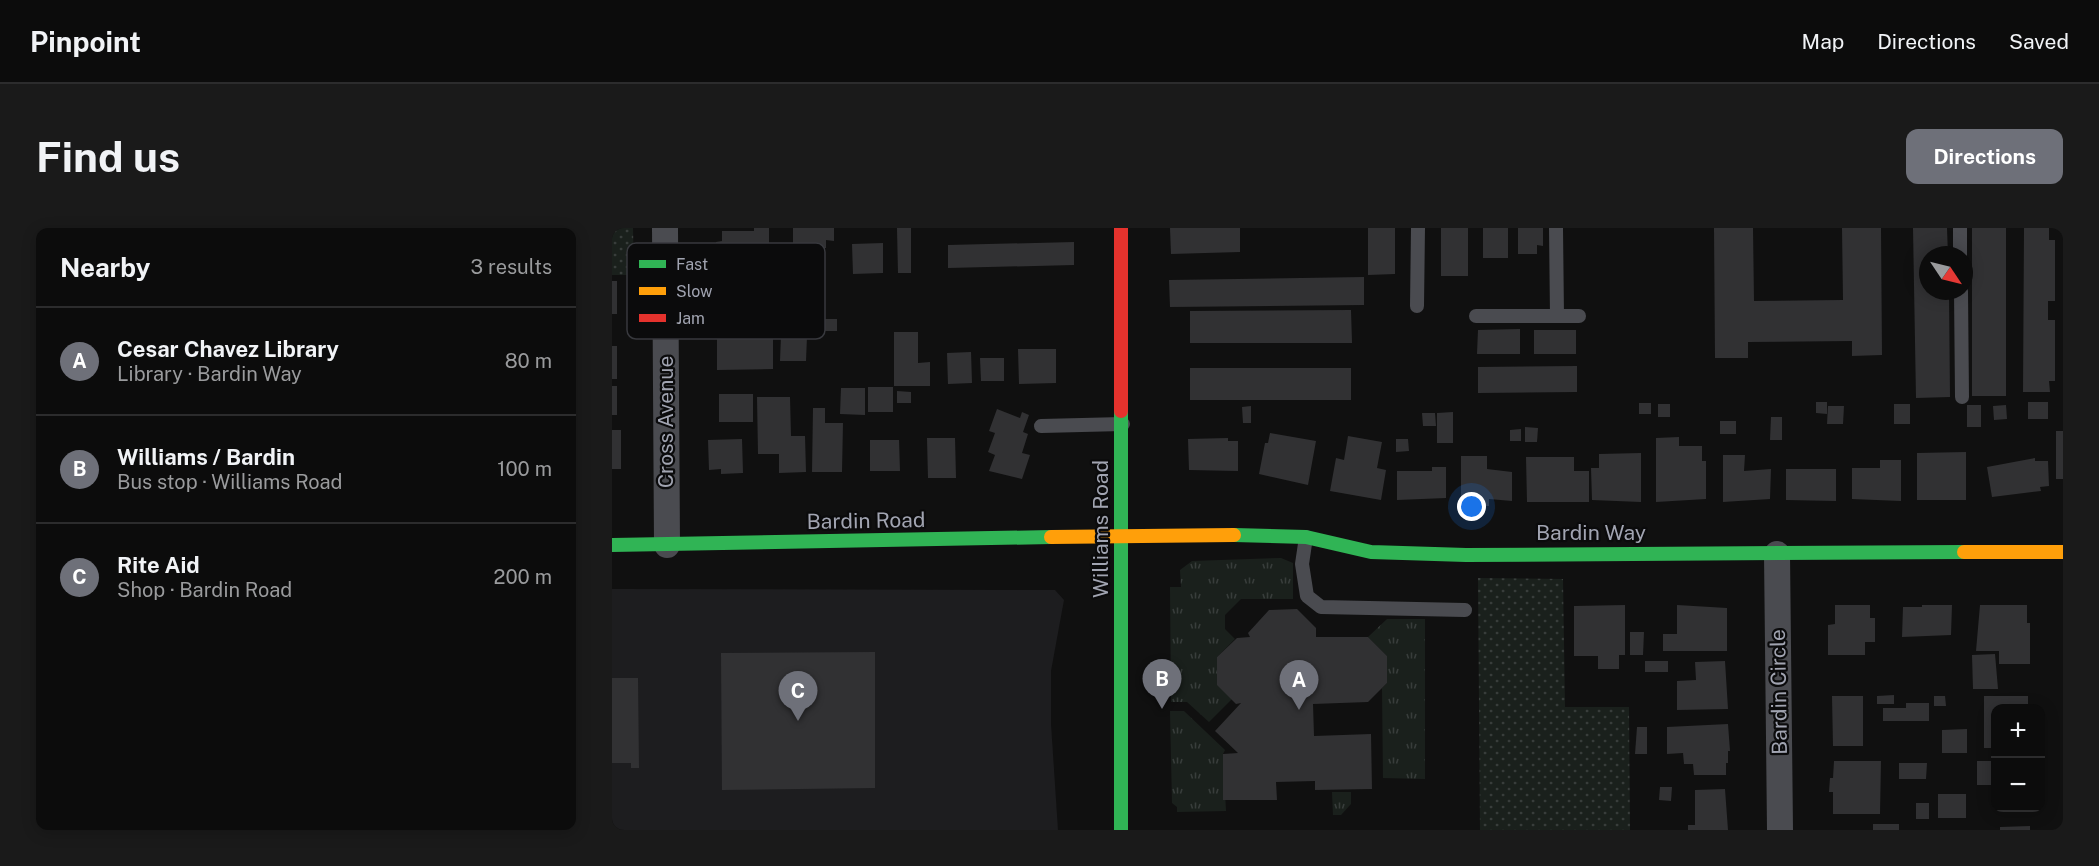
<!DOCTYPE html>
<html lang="en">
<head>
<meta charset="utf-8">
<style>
	:root { --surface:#0c0c0c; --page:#1a1a1a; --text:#f1f3f6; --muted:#9a9b9d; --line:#2c2c2d; --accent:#6e7079 }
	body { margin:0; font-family:"Public Sans",sans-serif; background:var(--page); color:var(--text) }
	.controls { position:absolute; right:18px; bottom:18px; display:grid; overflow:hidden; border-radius:12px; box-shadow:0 3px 15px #0003 }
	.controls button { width:54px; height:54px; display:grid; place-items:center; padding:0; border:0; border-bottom:2px solid var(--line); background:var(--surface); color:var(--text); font:30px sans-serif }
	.compass { position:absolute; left:1307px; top:18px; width:54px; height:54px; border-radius:50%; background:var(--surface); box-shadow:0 3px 15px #0003; rotate:125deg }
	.you { position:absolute; left:860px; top:279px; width:21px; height:21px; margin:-15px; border:4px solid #fff; border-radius:50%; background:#1a73e8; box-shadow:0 0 0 9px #1a73e833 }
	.badge { display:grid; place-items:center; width:39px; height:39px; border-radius:50%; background:var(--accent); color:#fff; font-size:20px; font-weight:700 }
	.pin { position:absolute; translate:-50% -50px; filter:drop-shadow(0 2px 3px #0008) }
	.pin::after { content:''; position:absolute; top:32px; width:21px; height:18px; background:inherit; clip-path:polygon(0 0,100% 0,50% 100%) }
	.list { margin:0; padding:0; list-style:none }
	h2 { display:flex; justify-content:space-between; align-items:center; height:78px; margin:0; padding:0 24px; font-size:26px }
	h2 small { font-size:20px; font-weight:400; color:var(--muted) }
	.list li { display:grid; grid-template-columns:39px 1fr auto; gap:18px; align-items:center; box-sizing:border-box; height:108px; padding:0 24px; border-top:2px solid var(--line) }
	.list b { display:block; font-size:22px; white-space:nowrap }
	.list p { margin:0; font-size:20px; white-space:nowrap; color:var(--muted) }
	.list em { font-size:20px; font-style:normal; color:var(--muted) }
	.map { position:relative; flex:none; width:1451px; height:602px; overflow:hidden; border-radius:12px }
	header { display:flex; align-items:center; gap:36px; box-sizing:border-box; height:84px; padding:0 30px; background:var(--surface); border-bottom:2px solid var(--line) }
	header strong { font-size:28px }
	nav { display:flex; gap:33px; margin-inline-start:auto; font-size:21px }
	.intro { display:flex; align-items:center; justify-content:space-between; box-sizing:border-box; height:144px; padding:0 36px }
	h1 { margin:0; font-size:42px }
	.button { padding:15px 27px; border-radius:12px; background:var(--accent); color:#fff; font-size:21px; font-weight:700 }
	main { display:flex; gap:36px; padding:0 36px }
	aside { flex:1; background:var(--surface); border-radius:12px; box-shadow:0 3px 15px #0003 }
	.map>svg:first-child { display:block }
	.built { fill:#1d1d1f }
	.grass { fill:url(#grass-tufts) }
	.park { fill:url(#park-dots) }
	.building { fill:#313133 }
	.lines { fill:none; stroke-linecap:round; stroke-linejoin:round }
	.lane { stroke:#4a4b50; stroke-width:14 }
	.street { stroke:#4a4b50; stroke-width:26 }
	.fast { stroke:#30b455; stroke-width:14 }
	.slow { stroke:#ff9f0a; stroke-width:14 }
	.jam { stroke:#e5322d; stroke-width:14 }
	.labels { text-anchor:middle; stroke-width:4.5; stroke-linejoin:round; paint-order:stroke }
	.street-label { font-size:21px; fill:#a1a4b1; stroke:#0b0b0c }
	.key { fill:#0b0b0c; stroke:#38393e; stroke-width:1.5 }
	.key-label { font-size:16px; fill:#a1a4b1 }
</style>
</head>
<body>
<header>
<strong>Pinpoint</strong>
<nav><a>Map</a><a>Directions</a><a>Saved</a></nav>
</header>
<div class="intro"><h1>Find us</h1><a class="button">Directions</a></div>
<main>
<aside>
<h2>Nearby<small>3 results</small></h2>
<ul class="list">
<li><span class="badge">A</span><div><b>Cesar Chavez Library</b><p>Library · Bardin Way</p></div><em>80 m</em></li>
<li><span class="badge">B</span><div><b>Williams / Bardin</b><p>Bus stop · Williams Road</p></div><em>100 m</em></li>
<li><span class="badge">C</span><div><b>Rite Aid</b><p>Shop · Bardin Road</p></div><em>200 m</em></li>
</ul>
</aside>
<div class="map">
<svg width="1451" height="602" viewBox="0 0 1451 602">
	<defs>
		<pattern id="grass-tufts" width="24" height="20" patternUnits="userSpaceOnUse" patternTransform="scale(1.5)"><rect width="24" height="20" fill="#1a201c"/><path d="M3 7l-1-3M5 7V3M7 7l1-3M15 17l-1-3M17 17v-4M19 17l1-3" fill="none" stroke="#383d3b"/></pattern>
		<pattern id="park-dots" width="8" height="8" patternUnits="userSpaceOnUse" patternTransform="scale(1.5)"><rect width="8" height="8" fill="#1a201c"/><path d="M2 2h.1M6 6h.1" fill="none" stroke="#383d3b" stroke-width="1.8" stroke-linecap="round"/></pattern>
	</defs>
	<rect width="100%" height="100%" fill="#101010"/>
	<path class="built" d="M0,361L443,362L452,372L439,443V496L446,602H0Z"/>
	<g class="grass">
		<path d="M669,330L681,335V371H629L613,387V401L623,411L605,429L620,471L597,494L575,474H559L558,359H569L568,342L580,333Z"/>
		<path d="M775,391H813V551L771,550L770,460L775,455V428L756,409Z"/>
		<path d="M558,483H572L613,522L611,526L614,583L565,584V579L560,575Z"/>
		<path d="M720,564H739V576L729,587H721Z"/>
	</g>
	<g class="park">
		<path d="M0,0H21L22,47H0Z"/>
		<path d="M866,350L951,351L953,479H1017L1018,602H868Z"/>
	</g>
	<g class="building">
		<path d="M142,0H157V19H167V37H110V29H104V14L110,13V3H142Z"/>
		<path d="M181,0H222V13L214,12V20H193V16H181Z"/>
		<path d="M285,0H299V45H286Z"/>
		<path d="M558,0H628V24L559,26Z"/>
		<path d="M756,0H783V46L756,47Z"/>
		<rect x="829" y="0" width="27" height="48"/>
		<rect x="871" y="0" width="25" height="30"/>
		<path d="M906,0H931V18L925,17V26H906Z"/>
		<path d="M1102,0H1141L1142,73L1231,72L1230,0H1269L1270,127L1240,128V113L1136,114V130H1103Z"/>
		<path d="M1301,0H1335L1336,27H1316V63H1337L1338,169L1304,170Z"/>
		<rect x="1360" y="0" width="34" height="168"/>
		<path d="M1412,0H1437V12H1443V73H1436V92H1443V153H1437L1438,164H1411Z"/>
		<path d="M462,14V37L336,40V17Z"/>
		<path d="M271,15V45L241,46L240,16Z"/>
		<path d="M752,49V77L558,79L557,52Z"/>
		<rect x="0" y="53" width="5" height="33"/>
		<path d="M739,82L740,115H578V83Z"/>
		<rect x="213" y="91" width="12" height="12"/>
		<path d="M908,101V126H865L866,102Z"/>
		<rect x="922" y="102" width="42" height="24"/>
		<path d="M282,104H306V135L318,134V158H282Z"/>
		<path d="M169,108H195L194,133H168Z"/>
		<path d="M105,109H161V141L105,142Z"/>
		<rect x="0" y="118" width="5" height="33"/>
		<path d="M406,121H444V155L407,156Z"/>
		<path d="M359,124L360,155L336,156L335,125Z"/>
		<path d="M368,130H392V153H369Z"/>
		<path d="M965,138V164L866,165V139Z"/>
		<rect x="578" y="140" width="161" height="32"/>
		<rect x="0" y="158" width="5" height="29"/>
		<rect x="256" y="159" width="25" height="25"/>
		<path d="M229,160H253V187L228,186Z"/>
		<path d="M285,163L299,164V175H285Z"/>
		<rect x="107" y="166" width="34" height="28"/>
		<path d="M145,169H178L179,208H193L194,244L167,245V226H146Z"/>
		<path d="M1204,174H1215V186L1204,185Z"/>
		<rect x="1416" y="174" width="20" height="17"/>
		<rect x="1027" y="175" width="12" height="11"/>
		<rect x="1046" y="176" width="12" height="13"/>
		<rect x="1282" y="176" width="16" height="20"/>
		<rect x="1355" y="177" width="14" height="22"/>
		<path d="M1394,177L1395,191L1382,192L1381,178Z"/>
		<path d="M639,178V195H631L630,179Z"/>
		<path d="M1216,178H1232L1231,196H1215Z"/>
		<path d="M201,180H213V195H231L230,244H200Z"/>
		<path d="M385,181L408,190L410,184L417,187L411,204L416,206L410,225L418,227L410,251L377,243L383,227L376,224L383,205L377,203Z"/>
		<path d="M841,184V215H825V185Z"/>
		<path d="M810,185H823L824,198H811Z"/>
		<path d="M1159,189H1170V212H1158Z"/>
		<rect x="1108" y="193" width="16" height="13"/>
		<path d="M913,199L926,200L925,214H913Z"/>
		<path d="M909,201V213H898V202Z"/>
		<rect x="0" y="202" width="9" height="39"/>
		<rect x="1444" y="203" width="7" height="48"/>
		<path d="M658,205L704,213L696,257L647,246L653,215H656Z"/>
		<path d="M736,208L770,214L765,240L774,242L769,272L718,263L724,230L732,232Z"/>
		<path d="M1067,209V218H1090V233H1094V271L1044,274V210Z"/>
		<path d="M315,210H343L344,250H316Z"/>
		<path d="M616,210V213H626V243L577,242L576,211Z"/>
		<path d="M130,211L131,245L109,246V241L97,242L96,212Z"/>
		<path d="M784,211H796L797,223L784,224Z"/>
		<path d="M258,212H287L288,243H258Z"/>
		<path d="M1354,224V272H1305V225Z"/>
		<path d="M1029,225V274L980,272L979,240H987V226Z"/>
		<path d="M1111,227H1133L1132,243L1159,241L1158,271L1111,274Z"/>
		<path d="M849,228H875V241L900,244V273L877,271V278H867L868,272L849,273Z"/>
		<path d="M914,229H962V243H977V274H915Z"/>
		<path d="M1423,230V233H1436L1437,258L1428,259L1429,263L1380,269L1375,239Z"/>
		<path d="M1268,232H1289V273L1240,271V240H1268Z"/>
		<path d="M820,239H834V270L785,272V243H820Z"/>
		<path d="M1174,241H1224V273L1174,272Z"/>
		<path d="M1013,377V427H1007V441H986V428H962V378Z"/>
		<path d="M1065,377L1115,380V423H1051V406H1065Z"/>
		<path d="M1223,377H1258V390H1263V414H1253V427H1216V397L1223,396Z"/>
		<path d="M1310,377H1340L1339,407L1290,409L1291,379H1310Z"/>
		<path d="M1368,377H1415V395H1418V436H1387V423H1364Z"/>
		<path d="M685,381L704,400V409H756L775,428V455L756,474L701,476L702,508L759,506L760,561L703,562V553L664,554L665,572H611V526L626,525L603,503L629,475L624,476L605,457V429L625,410L638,409L636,405L657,382Z"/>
		<path d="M1018,404H1032L1031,427H1018Z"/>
		<path d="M263,424V560L110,562L109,425Z"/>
		<path d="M1383,426L1386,461H1361L1360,427Z"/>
		<rect x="1033" y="433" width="23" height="11"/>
		<path d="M1113,433L1116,481L1065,482V453L1084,452L1083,434Z"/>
		<path d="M0,450H26L27,540H19V535H0Z"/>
		<path d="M1282,467V476H1265V468Z"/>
		<path d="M1220,468H1251V518H1221Z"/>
		<path d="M1322,468H1333L1334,478H1322Z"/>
		<path d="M1372,468H1416V480H1383V520H1372Z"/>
		<path d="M1294,475H1317V493H1271V480H1294Z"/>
		<path d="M1116,496L1118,523H1116V535H1114V547H1082L1081,536H1072L1071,525L1055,526V499Z"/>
		<path d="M1025,499H1035V526H1023Z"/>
		<path d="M1355,501V525H1330V502Z"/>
		<path d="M1222,533H1269L1268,586H1221V564H1217L1218,550H1221Z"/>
		<rect x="1365" y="533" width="18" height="24"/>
		<path d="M1287,535H1315L1314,551H1287Z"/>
		<path d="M1048,559H1060L1059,573L1047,572Z"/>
		<path d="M1113,561L1116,602H1076V597H1083V562Z"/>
		<rect x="1326" y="566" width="28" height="24"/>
		<rect x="1304" y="575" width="13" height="16"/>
		<rect x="1261" y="596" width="26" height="6"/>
		<path d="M1418,598V602H1388V599Z"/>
	</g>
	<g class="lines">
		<g class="lane">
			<path d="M944,0L945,88"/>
			<path d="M1348,0V27"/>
			<path d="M1349,63L1350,169"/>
			<path d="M805,78L806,0"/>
			<path d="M864,88H967"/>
			<path d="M429,198L511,196"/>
			<path d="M694,309L690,336L695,368L709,379L853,382"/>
		</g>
		<g class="street">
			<path d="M53,0L55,317"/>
			<path d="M1165,326L1168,602"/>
		</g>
		<g class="fast">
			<path d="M509,183V602"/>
			<path d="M622,307L694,309L759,324L854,327L1352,324"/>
			<path d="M0,317L439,309"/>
		</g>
		<g class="slow">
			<path d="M439,309L622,307"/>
			<path d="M1352,324H1451"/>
		</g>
		<path class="jam" d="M509,0V183"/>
	</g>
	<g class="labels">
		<g class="street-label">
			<text transform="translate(54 194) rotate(-90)" y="7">Cross Avenue</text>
			<text transform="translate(254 293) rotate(-1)" y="7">Bardin Road</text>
			<text transform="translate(489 301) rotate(-90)" y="7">Williams Road</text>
			<text x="979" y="312">Bardin Way</text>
			<text transform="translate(1167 464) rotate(-91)" y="7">Bardin Circle</text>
		</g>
	</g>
	<rect x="15" y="15" width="198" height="96" rx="9" class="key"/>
	<rect x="27" y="32" width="27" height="8" fill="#30b455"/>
	<rect x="27" y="59" width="27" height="8" fill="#ff9f0a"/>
	<rect x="27" y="86" width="27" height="8" fill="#e5322d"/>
	<g class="key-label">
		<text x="64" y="42">Fast</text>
		<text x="64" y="69">Slow</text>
		<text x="64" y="96">Jam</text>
	</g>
</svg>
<div class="controls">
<button>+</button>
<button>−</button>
</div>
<svg class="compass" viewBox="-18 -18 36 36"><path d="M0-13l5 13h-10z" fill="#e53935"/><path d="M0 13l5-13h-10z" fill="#9a9b9d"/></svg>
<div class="you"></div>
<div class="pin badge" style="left:687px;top:482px">A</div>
<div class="pin badge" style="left:550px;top:481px">B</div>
<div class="pin badge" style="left:186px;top:493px">C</div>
</div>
</main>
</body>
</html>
